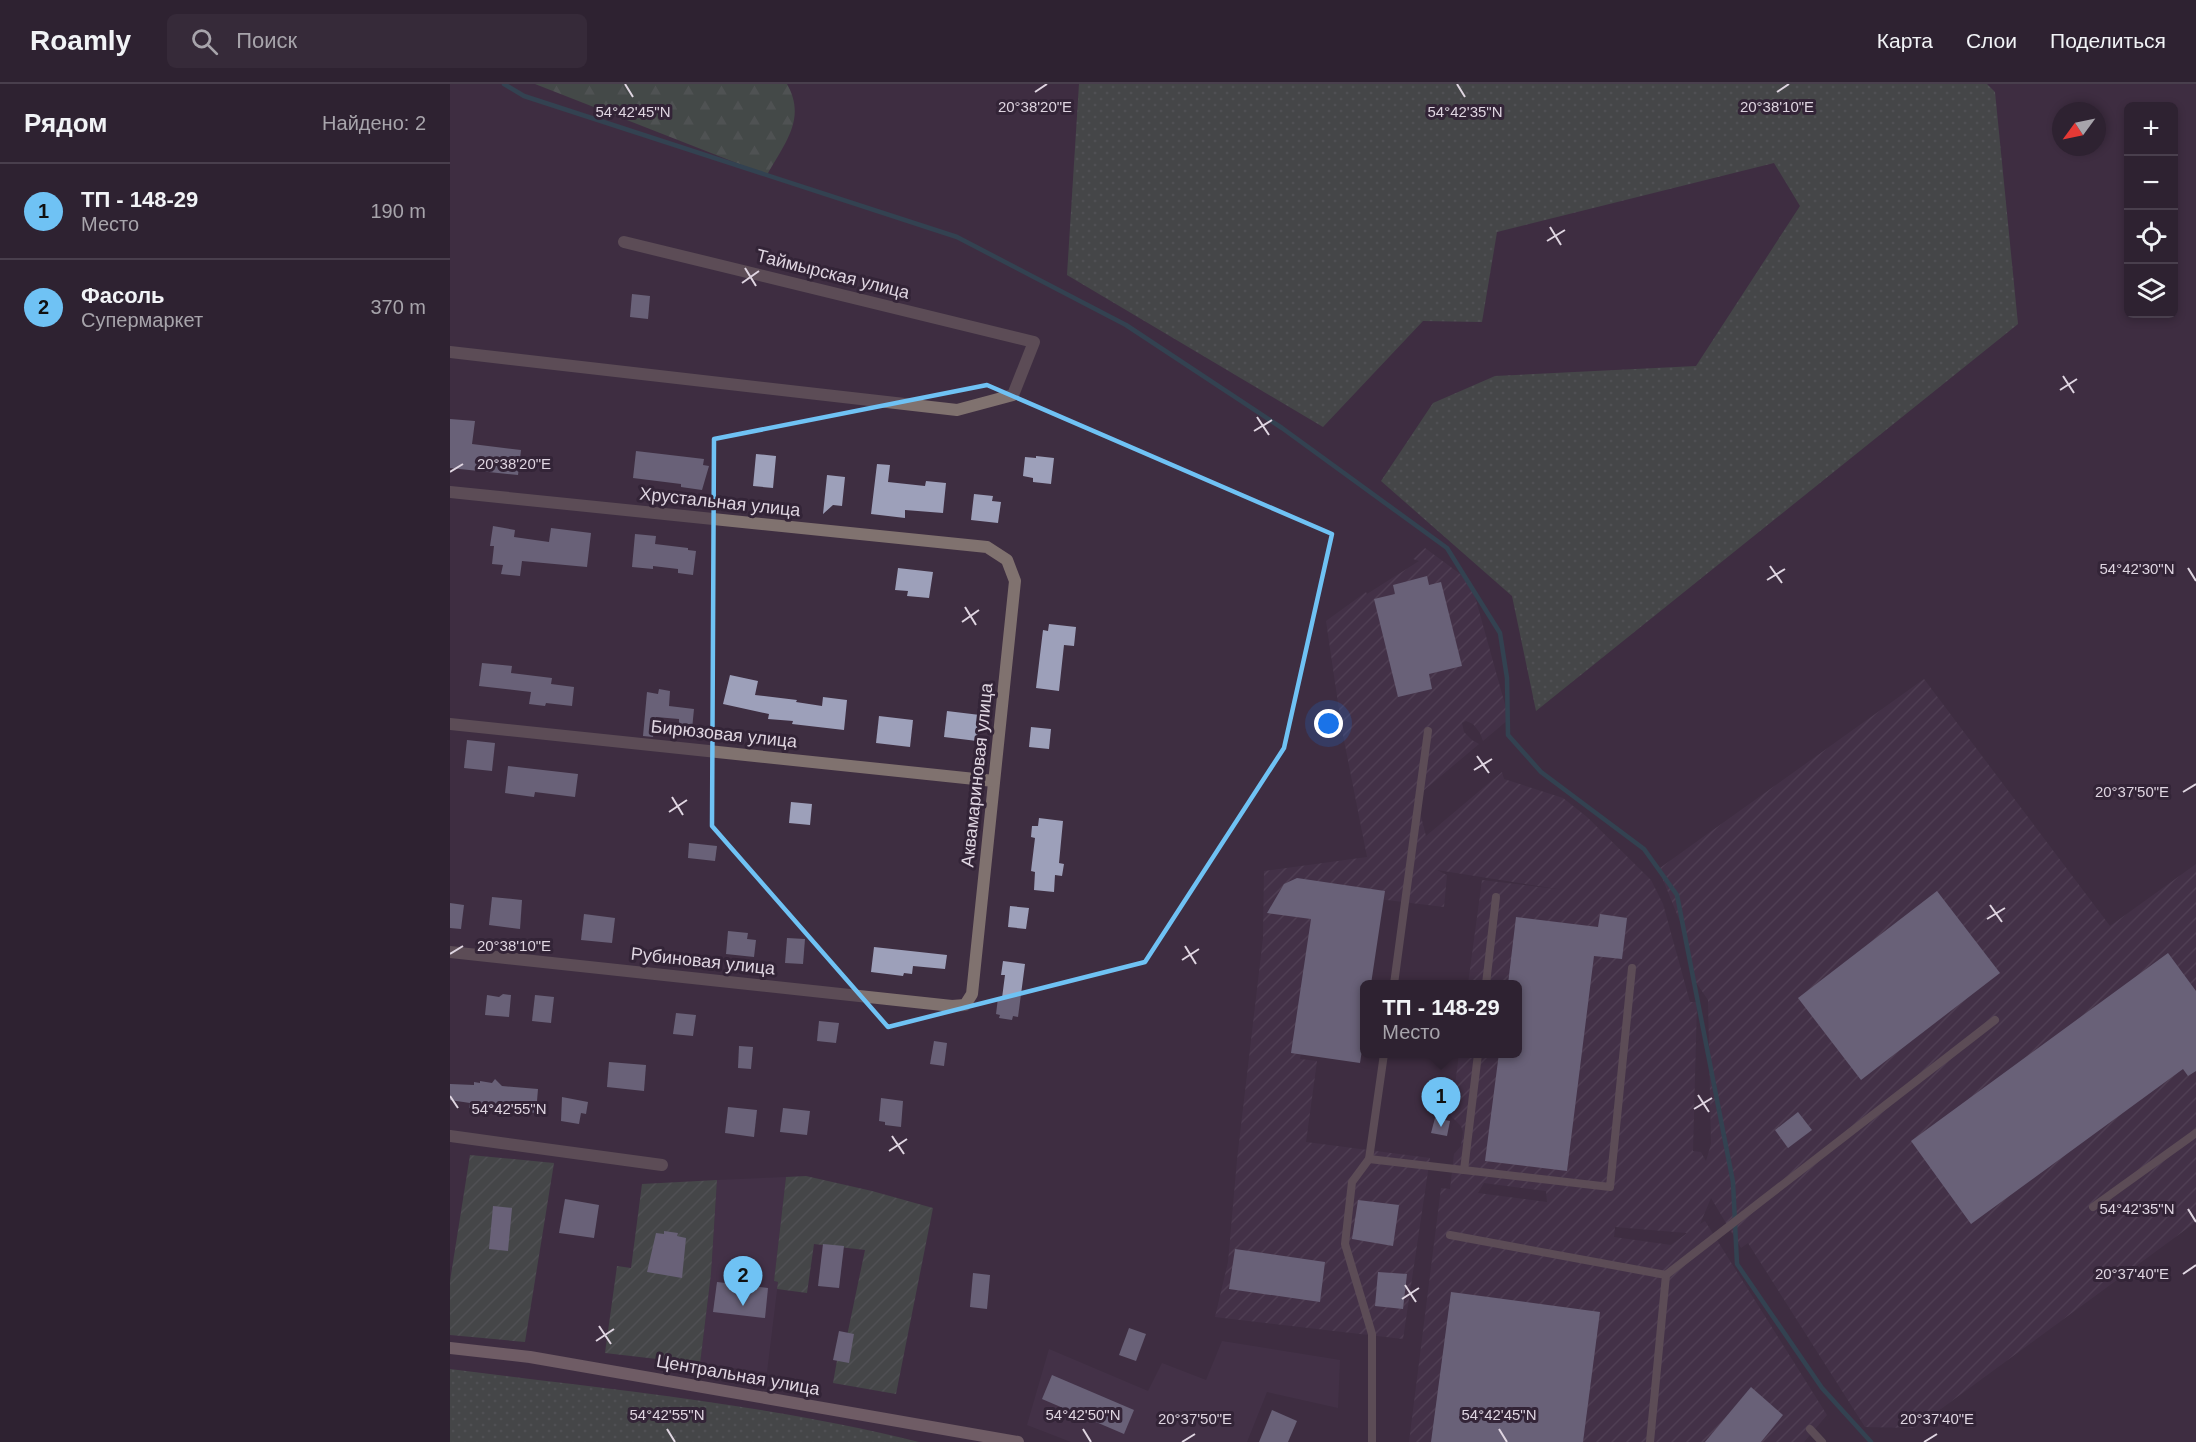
<!DOCTYPE html>
<html lang="ru">
<head>
<meta charset="utf-8">
<style>
	:root { --surface:#2e2231; --page:#362a39; --text:#f1f3f6; --muted:#a7a4ab; --line:#493f4d; --accent:#6fc2f4 }
	body { margin:0; font-family:Helvetica,sans-serif; background:var(--page); color:var(--text) }
	.controls { position:absolute; right:18px; top:18px; display:grid; overflow:hidden; border-radius:9px; box-shadow:0 3px 9px #0003 }
	.controls button { width:54px; height:54px; display:grid; place-items:center; padding:0; border:0; border-bottom:2px solid var(--line); background:var(--surface); color:var(--text); font:30px sans-serif }
	.compass { position:absolute; left:1602px; top:18px; width:54px; height:54px; border-radius:50%; background:var(--surface); box-shadow:0 3px 9px #0003; rotate:237deg }
	.you { position:absolute; left:879px; top:640px; width:21px; height:21px; margin:-15px; border:4px solid #fff; border-radius:50%; background:#1a73e8; box-shadow:0 0 0 9px #1a73e833 }
	.badge { display:grid; place-items:center; width:39px; height:39px; border-radius:50%; background:var(--accent); color:#111; font-size:20px; font-weight:700 }
	.pin { position:absolute; translate:-50% -50px; filter:drop-shadow(0 2px 3px #0008) }
	.pin::after { content:''; position:absolute; top:32px; width:21px; height:18px; background:inherit; clip-path:polygon(0 0,100% 0,50% 100%) }
	.popup { position:absolute; left:910px; top:896px; width:162px; height:78px; box-sizing:border-box; display:grid; place-content:center; border-radius:9px; background:var(--surface); filter:drop-shadow(0 2px 4px #0005); font-size:20px; white-space:nowrap; color:var(--muted) }
	.popup b { font-size:22px; color:var(--text) }
	.popup::after { content:''; position:absolute; left:50%; top:100%; margin-left:-12px; border:12px solid transparent; border-top-color:var(--surface) }
	.list { margin:0; padding:0; list-style:none }
	h2 { display:flex; justify-content:space-between; align-items:center; height:78px; margin:0; padding:0 24px; font-size:26px }
	h2 small { font-size:20px; font-weight:400; color:var(--muted) }
	.list li { display:grid; grid-template-columns:39px 1fr auto; gap:18px; align-items:center; box-sizing:border-box; height:96px; padding:0 24px; border-top:2px solid var(--line) }
	.list b { display:block; font-size:22px; white-space:nowrap }
	.list p { margin:0; font-size:20px; white-space:nowrap; color:var(--muted) }
	.list em { font-size:20px; font-style:normal; color:var(--muted) }
	.icon { flex:none; width:33px; height:33px; fill:none; stroke:currentColor; stroke-width:2; stroke-linecap:round; stroke-linejoin:round }
	.map { position:relative; flex:none; width:1746px; height:1358px; overflow:hidden }
	header { display:flex; align-items:center; gap:36px; box-sizing:border-box; height:84px; padding:0 30px; background:var(--surface); border-bottom:2px solid var(--line) }
	header strong { font-size:28px }
	nav { display:flex; gap:33px; margin-inline-start:auto; font-size:21px }
	.search { width:420px; height:54px; background:var(--page); display:flex; align-items:center; gap:15px; box-sizing:border-box; padding:0 21px; border-radius:9px; color:var(--muted); font-size:22px }
	main { display:flex }
	aside { flex:1; background:var(--surface) }
	.map>svg:first-child { display:block }
	.built { fill:#4a364f }
	.industrial { fill:url(#industrial-furrows); fill-rule:evenodd }
	.grass { fill:url(#grass-dots) }
	.forest { fill:url(#forest-firs) }
	.garden { fill:url(#garden-furrows) }
	.lines { fill:none; stroke-linecap:round; stroke-linejoin:round }
	.stream { stroke:#275b64; stroke-width:4.5 }
	.building { fill:#9da0ba }
	.lane { stroke:#80726f; stroke-width:8 }
	.street { stroke:#80726f; stroke-width:12 }
	.secondary { stroke:#aa9490; stroke-width:12 }
	.marked { fill:none; stroke:#6fc2f4; stroke-width:4.5; stroke-linejoin:round }
	.ticks { fill:none; stroke:#dfd5e1; stroke-width:2 }
	.labels { text-anchor:middle; stroke-width:6; stroke-linejoin:round; paint-order:stroke }
	.street-label { font-size:18px; fill:#dfd5e1; stroke:#332437 }
	.ticks-label { font-size:15px; text-anchor:middle; fill:#dfd5e1; stroke:#332437; stroke-width:6; stroke-linejoin:round; paint-order:stroke }
</style>
</head>
<body>
<header>
<strong>Roamly</strong>
<div class="search"><svg class="icon" aria-label="search" viewBox="0 0 24 24"><circle cx="10" cy="10" r="6"/><path d="M15 15l6 6"/></svg>Поиск</div>
<nav><a>Карта</a><a>Слои</a><a>Поделиться</a></nav>
</header>
<main>
<aside>
<h2>Рядом<small>Найдено: 2</small></h2>
<ul class="list">
<li><span class="badge">1</span><div><b>ТП - 148-29</b><p>Место</p></div><em>190 m</em></li>
<li><span class="badge">2</span><div><b>Фасоль</b><p>Супермаркет</p></div><em>370 m</em></li>
</ul>
</aside>
<div class="map">
<svg width="1746" height="1358" viewBox="0 0 1746 1358">
	<defs>
		<pattern id="industrial-furrows" width="10" height="10" patternUnits="userSpaceOnUse" patternTransform="scale(1.5)"><rect width="10" height="10" fill="#4a364f"/><path d="M-1 1l2-2M0 10L10 0M9 11l2-2" fill="none" stroke="#645268"/></pattern>
		<pattern id="grass-dots" width="8" height="8" patternUnits="userSpaceOnUse" patternTransform="scale(1.5)"><rect width="8" height="8" fill="#4e6551"/><path d="M2 2h.1M6 6h.1" fill="none" stroke="#677a6a" stroke-width="1.8" stroke-linecap="round"/></pattern>
		<pattern id="forest-firs" width="22" height="20" patternUnits="userSpaceOnUse" patternTransform="scale(1.5)"><rect width="22" height="20" fill="#4c6b50"/><path d="M5 1l3.5 6h-7zM16 11l3.5 6h-7z" fill="#657f69"/></pattern>
		<pattern id="garden-furrows" width="10" height="10" patternUnits="userSpaceOnUse" patternTransform="scale(1.5)"><rect width="10" height="10" fill="#4e6551"/><path d="M-1 1l2-2M0 10L10 0M9 11l2-2" fill="none" stroke="#677a6a"/></pattern>
	</defs>
	<rect width="100%" height="100%" fill="#3e2e41"/>
	<g class="built">
		<path d="M336,1093L324,1197L328,1198L317,1288L250,1280L261,1190L267,1096Z"/>
		<path d="M772,1257L890,1276L888,1324L817,1308L797,1358H621L577,1341L599,1265L698,1307L712,1279L756,1296Z"/>
	</g>
	<path class="industrial" d="M975,464L1021,498L1059,635L1033,657L1030,649L1023,640L1016,637L1012,639L1014,648L1022,656L1029,660L966,713L976,752L1052,688L1054,695L1113,714L1137,733L1201,796L1213,820L1240,918H1247L1243,1067L1251,1068L1256,1077L1261,1060L1258,916L1243,894L1231,840L1211,791L1207,786L1474,595L1660,842L1746,780V1138L1465,1344L1415,1343L1298,1159L1291,1164L1261,1114L1250,1140L1255,1137L1377,1331L1354,1358H959L991,1104L1000,1105L1004,1070L1011,1062L1013,1048L1011,1042L1001,1032L1009,970H1068V900H1018L1032,796L1114,806L987,786L997,791L994,823L904,812L914,926V956L854,948L850,975L867,977L856,1058L980,1074L953,1255L765,1233L778,1178L787,1076L813,854L814,787L917,773L892,646L876,537L916,508L917,510L969,477L963,475ZM1034,1099L1096,1107L1097,1118L1028,1109ZM1165,1143L1237,1149L1221,1161L1164,1153Z"/>
	<g class="grass">
		<path d="M629,0H1537L1545,8L1568,240L1086,627L1062,512L931,397L983,319L1045,292L1246,282L1350,122L1324,79L1047,148L1032,238L973,237L873,343L617,191Z"/>
		<path d="M0,1285C157,1305 316,1320 469,1358H0Z"/>
	</g>
	<path class="forest" d="M85,0H337C357,35 334,60 317,91Z"/>
	<g class="garden">
		<path d="M20,1071L104,1079L75,1258L0,1251V1197Z"/>
		<path d="M356,1092L422,1107L483,1124L446,1310L383,1299L388,1271H393L415,1166L364,1160L357,1209L327,1205L328,1198L324,1197L336,1093Z"/>
		<path d="M267,1096L261,1190L250,1280L155,1269L167,1182L181,1184L192,1100Z"/>
	</g>
	<g class="lines">
		<path class="stream" d="M54,0L74,12L507,153L676,241L832,344L997,464L1050,549L1057,594L1058,651L1091,688L1194,765L1227,811L1283,1098L1287,1180L1372,1304L1421,1358"/>
	</g>
	<g class="building">
		<path d="M182,210L200,212L198,235L180,233Z"/>
		<path d="M0,335L25,337L22,360L71,366L68,391L0,384Z"/>
		<path d="M186,367L254,375L253,381L259,382L252,406L231,403V400L183,394Z"/>
		<path d="M306,370L326,372L323,404L303,402Z"/>
		<path d="M586,372L604,374L601,400L583,398V394L573,392L575,373L586,374Z"/>
		<path d="M427,380L440,381L438,398L475,402L476,397L496,399L493,429L455,426V434L421,430Z"/>
		<path d="M377,391L395,393L392,422L383,421L373,430Z"/>
		<path d="M524,410L543,412L542,417L551,418L548,439L521,436Z"/>
		<path d="M43,442L65,446L64,453L99,458L101,444L141,449L137,483L72,477L70,492L51,490L53,481L42,480L44,462H40Z"/>
		<path d="M185,450L206,452L205,460L238,464V466L246,467L243,491L228,489V485L203,482V485L182,483Z"/>
		<path d="M448,484L483,488L479,514L457,512L458,507L445,506Z"/>
		<path d="M977,492L979,501L991,498L1012,582L979,590L982,605L948,613L924,515L945,510L943,501Z"/>
		<path d="M599,540L626,543L624,562L614,561L609,607L586,604L593,546L598,547Z"/>
		<path d="M32,579L62,582L61,589L102,594L101,600L124,603L122,622L96,619L95,622L79,620L81,608L29,602Z"/>
		<path d="M280,591L308,597L305,611L347,616L346,618L372,622L373,613L397,616L394,646L342,640L343,637L318,635L319,630L273,620Z"/>
		<path d="M209,605L220,607L219,622L244,625L242,645L229,643V635L206,633L203,653L193,652L197,608L208,610Z"/>
		<path d="M497,627L530,631L527,657L494,653Z"/>
		<path d="M429,632L463,636L460,663L426,659Z"/>
		<path d="M581,643L601,645L599,665L579,663Z"/>
		<path d="M17,656L45,659L42,687L14,684Z"/>
		<path d="M58,682L128,690L125,713L85,708L84,713L55,709Z"/>
		<path d="M341,718L362,720L360,741L339,739Z"/>
		<path d="M589,734L613,737L609,779L614,780L612,792L605,791L604,808L584,806L585,788L581,787L585,754L581,753L582,742H588Z"/>
		<path d="M239,759L267,762L265,777L238,774Z"/>
		<path d="M847,794L935,807L921,900H915V946L910,979L841,969L861,835L817,829L834,800Z"/>
		<path d="M1487,807L1550,889L1411,996L1348,914Z"/>
		<path d="M42,813L72,816L70,845L39,841Z"/>
		<path d="M0,819L14,821L11,845L0,844Z"/>
		<path d="M560,822L579,824L576,845L558,843Z"/>
		<path d="M134,830L165,834L162,859L131,856Z"/>
		<path d="M1150,830L1177,834L1172,875L1144,872L1117,1087L1035,1077L1049,969H1068V900H1058L1066,833L1148,843Z"/>
		<path d="M278,847L298,849L297,855L306,856L304,873L276,870Z"/>
		<path d="M337,854L355,855L353,880L335,879Z"/>
		<path d="M424,863L497,871L495,885L463,882L462,890L454,889L453,892L421,888Z"/>
		<path d="M1718,869L1746,907V987L1738,992L1733,985L1521,1140L1461,1057Z"/>
		<path d="M553,877L575,880L568,933L563,932L562,936L549,934L550,931L546,930L548,914H552L555,891H551Z"/>
		<path d="M53,910L61,911L59,933L35,931L37,911L49,913Z"/>
		<path d="M85,911L104,913L101,939L82,937Z"/>
		<path d="M226,929L246,931L243,952L223,950Z"/>
		<path d="M369,937L389,939L386,959L367,957Z"/>
		<path d="M484,957L497,959L494,982L480,980Z"/>
		<path d="M289,962L303,963L301,985L288,984Z"/>
		<path d="M159,978L196,981L194,1007L157,1003Z"/>
		<path d="M45,995L52,1002L88,1005L86,1029L75,1028V1031L19,1024L20,1019L0,1016V1000L24,1001V998L30,999V997L42,999Z"/>
		<path d="M112,1013L138,1018L136,1030L131,1029L129,1040L111,1037Z"/>
		<path d="M431,1014L453,1017L451,1043L435,1041V1038L429,1037Z"/>
		<path d="M278,1023L307,1026L304,1053L275,1049Z"/>
		<path d="M333,1024L360,1027L357,1051L330,1048Z"/>
		<path d="M1348,1028L1362,1046L1338,1064L1325,1046Z"/>
		<path d="M985,1034L1000,1037L997,1052L981,1049Z"/>
		<path d="M115,1115L149,1121L144,1154L109,1149Z"/>
		<path d="M908,1116L949,1121L943,1162L902,1155Z"/>
		<path d="M43,1122L62,1124L58,1167L39,1165Z"/>
		<path d="M214,1147L228,1149L227,1152L236,1154L232,1194L197,1188L206,1149L214,1150Z"/>
		<path d="M373,1160L394,1162L389,1204L368,1202Z"/>
		<path d="M785,1165L875,1178L870,1218L779,1205Z"/>
		<path d="M928,1188L957,1190L953,1225L925,1222Z"/>
		<path d="M523,1189L540,1191L537,1225L520,1223Z"/>
		<path d="M267,1198L318,1204L315,1234L263,1228Z"/>
		<path d="M1001,1208L1150,1228L1133,1358H981Z"/>
		<path d="M679,1244L696,1250L686,1277L669,1271Z"/>
		<path d="M389,1247L404,1250L399,1279L383,1276Z"/>
		<path d="M602,1291L684,1326L674,1350L592,1315Z"/>
		<path d="M1301,1303L1333,1331L1311,1358H1255Z"/>
		<path d="M822,1326L847,1337L838,1358H809Z"/>
	</g>
	<g class="lines">
		<g class="lane">
			<path d="M944,900L978,647"/>
			<path d="M1036,900L1046,813"/>
			<path d="M919,1075L1160,1103L1182,884"/>
			<path d="M1014,1086L1028,970"/>
			<path d="M1643,1123L1746,1049"/>
			<path d="M1000,1151L1216,1191L1200,1358"/>
			<path d="M1216,1191L1545,936"/>
			<path d="M1360,1345L1372,1358"/>
			<path d="M922,1358V1250L895,1160L902,1098L919,1075L934,970"/>
		</g>
		<g class="street">
			<path d="M0,268L507,326L563,311L584,258L174,158"/>
			<path d="M0,408L537,463L557,476L565,497L522,910L515,921L502,922L0,868"/>
			<path d="M0,640L544,697"/>
			<path d="M0,1052L212,1081"/>
		</g>
		<path class="secondary" d="M0,1264L80,1273L568,1358"/>
	</g>
	<path d="M0 0H1746V1358H0ZM537,301L882,450L834,664L695,878L438,943L262,742L264,355Z" fill="#3e2e41" fill-opacity=".55" fill-rule="evenodd"/>
	<path class="marked" d="M537,301L882,450L834,664L695,878L438,943L262,742L264,355Z"/>
	<path class="ticks" d="M175,0L183,13M1007,0L1015,13M585,8L597,0M1327,8L1339,0M1100,143L1111,161M1097,157L1115,146M295,184L306,202M292,199L309,187M1613,292L1624,309M1610,306L1627,295M807,333L819,351M804,347L822,336M0,388L13,380M1320,482L1332,499M1738,484L1746,497M1317,496L1335,485M515,523L526,541M512,538L529,526M1027,672L1039,689M1024,686L1042,675M1733,708L1746,700M222,713L233,731M219,728L237,716M1540,821L1552,838M1537,835L1555,824M735,862L746,880M0,870L13,862M732,876L749,865M1248,1011L1259,1028M0,1012L8,1024M1244,1025L1262,1014M442,1052L454,1070M439,1067L457,1055M1738,1125L1746,1138M1733,1190L1746,1181M955,1201L966,1218M952,1215L969,1204M149,1242L161,1260M146,1257L164,1245M217,1345L225,1358M633,1345L641,1358M1049,1345L1057,1358M732,1358L745,1350M1474,1358L1487,1350"/>
	<g class="labels">
		<g class="street-label">
			<text transform="translate(383 190) rotate(14)" y="6">Таймырская улица</text>
			<text transform="translate(270 418) rotate(6)" y="6">Хрустальная улица</text>
			<text transform="translate(274 650) rotate(6)" y="6">Бирюзовая улица</text>
			<text transform="translate(527 691) rotate(-84)" y="6">Аквамариновая улица</text>
			<text transform="translate(253 877) rotate(6)" y="6">Рубиновая улица</text>
			<text transform="translate(288 1291) rotate(10)" y="6">Центральная улица</text>
		</g>
	</g>
	<g class="ticks-label">
		<text x="585" y="28">20°38'20"E</text>
		<text x="1327" y="28">20°38'10"E</text>
		<text x="183" y="33">54°42'45"N</text>
		<text x="1015" y="33">54°42'35"N</text>
		<text x="64" y="385">20°38'20"E</text>
		<text x="1687" y="490">54°42'30"N</text>
		<text x="1682" y="713">20°37'50"E</text>
		<text x="64" y="867">20°38'10"E</text>
		<text x="59" y="1030">54°42'55"N</text>
		<text x="1687" y="1130">54°42'35"N</text>
		<text x="1682" y="1195">20°37'40"E</text>
		<text x="217" y="1336">54°42'55"N</text>
		<text x="633" y="1336">54°42'50"N</text>
		<text x="1049" y="1336">54°42'45"N</text>
		<text x="745" y="1340">20°37'50"E</text>
		<text x="1487" y="1340">20°37'40"E</text>
	</g>
</svg>
<div class="controls">
<button>+</button>
<button>−</button>
<button><svg class="icon" aria-label="locate" viewBox="0 0 24 24"><circle cx="12" cy="12" r="6"/><path d="M12 2v4M12 18v4M2 12h4M18 12h4"/></svg></button>
<button><svg class="icon" aria-label="layers" viewBox="0 0 24 24"><path d="M12 4l9 5-9 5-9-5zM3 14l9 5 9-5"/></svg></button>
</div>
<svg class="compass" viewBox="-18 -18 36 36"><path d="M0-13l5 13h-10z" fill="#e53935"/><path d="M0 13l5-13h-10z" fill="#a7a4ab"/></svg>
<div class="you"></div>
<div class="pin badge" style="left:991px;top:1043px">1</div>
<div class="popup"><b>ТП - 148-29</b>Место</div>
<div class="pin badge" style="left:293px;top:1222px">2</div>
</div>
</main>
</body>
</html>
